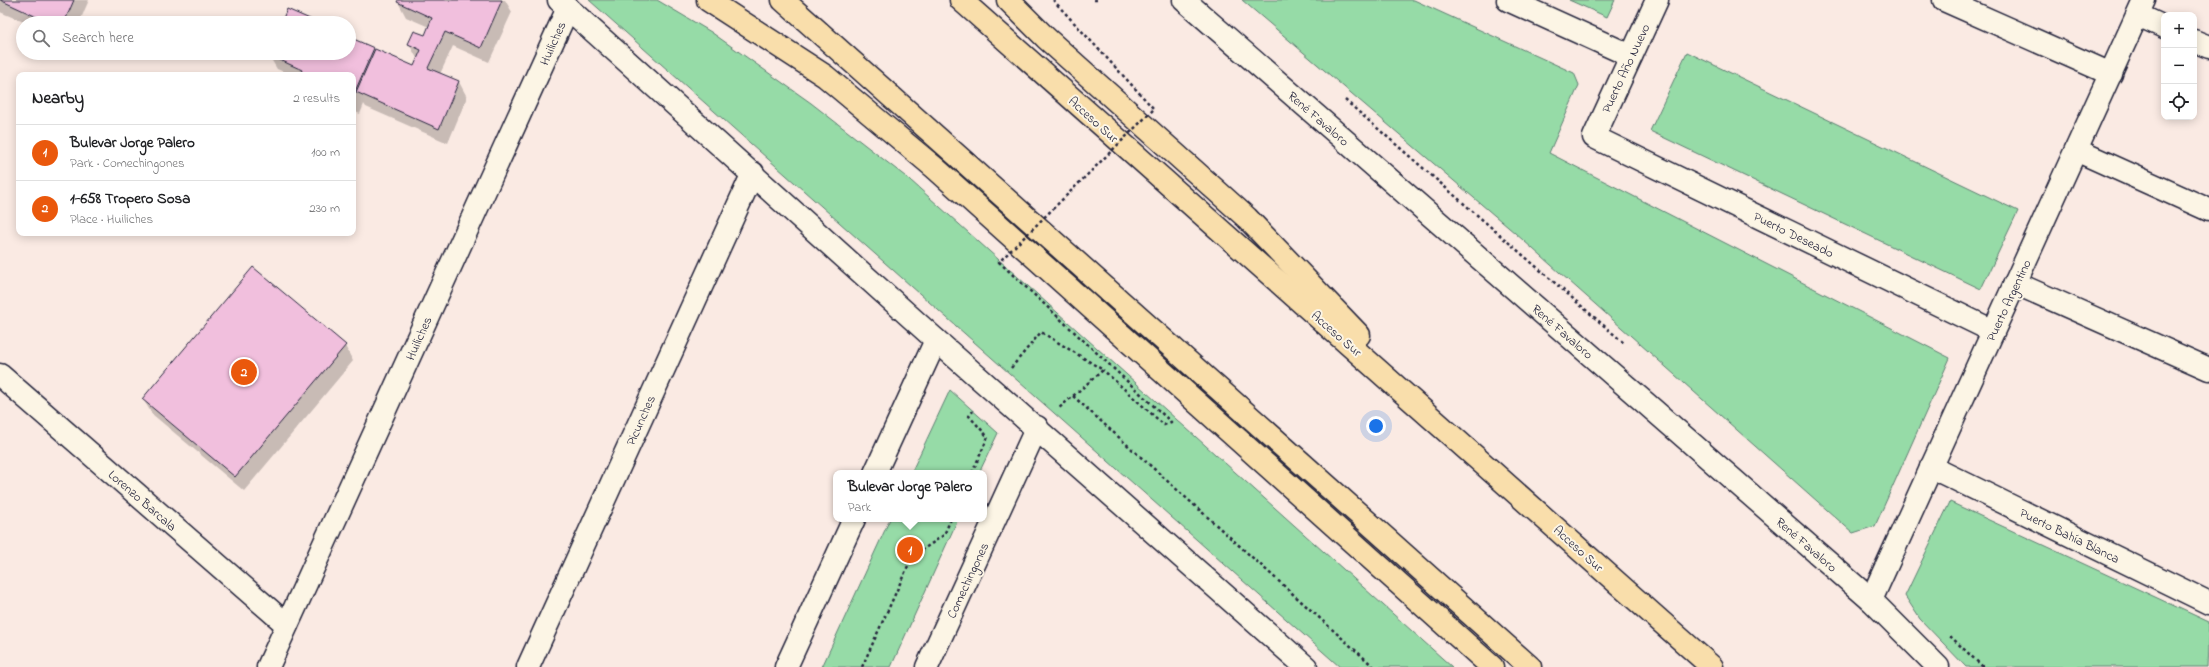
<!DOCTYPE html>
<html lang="en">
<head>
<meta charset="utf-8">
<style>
	:root { --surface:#fff; --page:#f2f2f2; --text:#202124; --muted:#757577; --line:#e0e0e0; --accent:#ea580c }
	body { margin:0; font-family:"Indie Flower",sans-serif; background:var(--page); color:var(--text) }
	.controls { position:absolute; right:12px; top:12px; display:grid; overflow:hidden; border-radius:8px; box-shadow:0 2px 10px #0003 }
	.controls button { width:36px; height:36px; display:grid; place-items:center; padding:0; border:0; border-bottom:1px solid var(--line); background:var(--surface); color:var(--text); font:20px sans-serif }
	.you { position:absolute; left:1376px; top:426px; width:14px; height:14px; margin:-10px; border:3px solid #fff; border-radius:50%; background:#1a73e8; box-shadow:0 0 0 6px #1a73e833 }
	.badge { display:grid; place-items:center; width:26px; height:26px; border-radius:50%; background:var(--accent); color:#fff; font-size:13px; font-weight:700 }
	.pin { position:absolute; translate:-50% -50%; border:2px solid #fff; box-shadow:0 1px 4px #0006 }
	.popup { position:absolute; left:833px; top:470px; width:154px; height:52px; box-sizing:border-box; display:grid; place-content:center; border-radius:8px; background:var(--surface); filter:drop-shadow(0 1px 3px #0005); font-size:13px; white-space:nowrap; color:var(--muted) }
	.popup b { font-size:15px; color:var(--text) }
	.popup::after { content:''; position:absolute; left:50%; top:100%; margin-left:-8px; border:8px solid transparent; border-top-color:var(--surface) }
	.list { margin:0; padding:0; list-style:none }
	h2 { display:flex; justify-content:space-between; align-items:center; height:52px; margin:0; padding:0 16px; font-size:17px }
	h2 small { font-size:13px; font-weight:400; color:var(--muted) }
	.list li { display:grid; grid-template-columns:26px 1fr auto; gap:12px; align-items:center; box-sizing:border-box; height:56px; padding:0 16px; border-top:1px solid var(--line) }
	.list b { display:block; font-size:15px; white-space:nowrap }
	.list p { margin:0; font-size:13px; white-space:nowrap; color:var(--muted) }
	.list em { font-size:13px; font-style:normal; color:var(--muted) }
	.icon { flex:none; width:22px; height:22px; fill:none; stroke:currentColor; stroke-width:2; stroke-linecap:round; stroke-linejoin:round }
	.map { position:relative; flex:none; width:2209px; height:667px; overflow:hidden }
	.search { position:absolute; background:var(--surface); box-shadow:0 2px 10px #0003; left:16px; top:16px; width:340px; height:44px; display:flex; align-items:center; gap:10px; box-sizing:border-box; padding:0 14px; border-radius:22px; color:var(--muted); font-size:15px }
	.panel { position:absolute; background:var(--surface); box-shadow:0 2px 10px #0003; left:16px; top:72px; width:340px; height:164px; border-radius:8px }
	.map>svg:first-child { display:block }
	.green { fill:#96dba7; stroke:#5c7e71 }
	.shadow { fill:#0003 }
	.building { fill:#f1bfdd; stroke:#22223b }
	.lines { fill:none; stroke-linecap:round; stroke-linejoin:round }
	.minor-casing { stroke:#22223b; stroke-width:25 }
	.highway-casing { stroke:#22223b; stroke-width:25 }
	.path { stroke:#22223b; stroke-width:2.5; stroke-dasharray:3 3; stroke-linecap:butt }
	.minor { stroke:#fcf5e5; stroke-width:22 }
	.highway { stroke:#f9deab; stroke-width:22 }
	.path-bridge { stroke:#22223b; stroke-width:2.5; stroke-dasharray:3 3; stroke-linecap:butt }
	.labels { text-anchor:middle; stroke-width:4; stroke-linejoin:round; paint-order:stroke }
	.street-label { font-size:13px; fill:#22223b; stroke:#fcf5e5 }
</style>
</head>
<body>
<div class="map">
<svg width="2209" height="667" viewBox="0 0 2209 667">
	<rect width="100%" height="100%" fill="#faeae3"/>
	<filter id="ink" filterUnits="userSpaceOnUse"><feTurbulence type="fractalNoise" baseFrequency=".025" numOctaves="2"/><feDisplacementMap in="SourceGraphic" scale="8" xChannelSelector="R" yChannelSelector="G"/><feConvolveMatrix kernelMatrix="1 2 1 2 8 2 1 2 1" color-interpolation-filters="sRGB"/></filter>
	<g filter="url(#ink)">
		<g class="green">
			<path d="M589,0H657L711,32L811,103L910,180L1452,667H1340Z"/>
			<path d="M1242,0H1414L1574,73L1579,85L1549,153L1950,358L1875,526L1853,533L1515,233Z"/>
			<path d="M1569,0H1615L1607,17Z"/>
			<path d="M1687,52L2018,211L1981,289L1650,131Z"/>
			<path d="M950,390L998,433L979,473H911Z"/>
			<path d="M1950,502L2209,622L2207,667H1966L1920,619L1905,596Z"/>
			<path d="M890,519H958L891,667H822Z"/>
		</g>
		<g class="shadow">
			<path d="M0,0H89L79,23H26L0,12Z"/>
			<path d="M399,0H505L512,12L489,62L453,46L440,74L459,82L467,97L448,143L366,107L364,104L360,114L353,111V75H291L277,69L268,54L349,53V38L373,49L375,52L415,67L418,60L409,44L425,36L429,27L406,17L398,2Z"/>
			<path d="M345,346L353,361L244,491L152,414L143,399Z"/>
		</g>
		<g class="building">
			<path d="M0,0H74L64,23H50Z"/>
			<path d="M398,0H502L481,48L445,32L428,68L459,81L439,129L356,92L375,49L414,66L421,50L408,44L414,31L425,35L432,18L397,2Z"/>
			<path d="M287,9L319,23H281Z"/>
			<path d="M349,37L374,48L353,96V75H300L302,70L267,54L349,53Z"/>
			<path d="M253,267L346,345L235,477L142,399Z"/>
		</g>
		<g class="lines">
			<defs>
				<g id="minor">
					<path d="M559,0L936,340L1306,667"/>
					<path d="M1184,0L1871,600L1938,667"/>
					<path d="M1508,0L1631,56"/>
					<path d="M1657,0L1594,137L1993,331"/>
					<path d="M1944,0L2111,74"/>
					<path d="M2138,15L2164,27"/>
					<path d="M2194,41L2209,47"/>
					<path d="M2076,150L2209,210"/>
					<path d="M2015,283L2209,369"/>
					<path d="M0,375L287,625"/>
					<path d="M1931,467L2209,603"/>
					<path d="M875,473L936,340"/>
					<path d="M1871,600L2144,0"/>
					<path d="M268,667L568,8"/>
					<path d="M528,667L753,173"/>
					<path d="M786,667L854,519"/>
					<path d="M927,667L1037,427"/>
				</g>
				<g id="highway">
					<path d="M708,0L825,76L935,168L1492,667"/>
					<path d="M783,0L1530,667"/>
					<path d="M961,0L1712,667"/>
					<path d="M1008,0L1046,38L1247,218L1359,335"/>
				</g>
			</defs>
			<use href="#minor" class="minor-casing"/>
			<use href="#highway" class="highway-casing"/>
			<g class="path">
				<path d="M1094,0H1099"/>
				<path d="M1345,100L1625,344"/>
				<path d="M1011,368L1041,332L1103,370L1058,409"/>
				<path d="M1073,396L1374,667"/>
				<path d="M972,473L988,437L969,416L973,411"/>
				<path d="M1950,636L1983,667"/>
				<path d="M862,667L912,557L944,535L951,519"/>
			</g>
			<use href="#minor" class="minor"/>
			<use href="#highway" class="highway"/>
			<path class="path-bridge" d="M1053,0L1154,109L999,262L1171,422L1164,425L1103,370"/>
		</g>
	</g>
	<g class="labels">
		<g class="street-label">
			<text transform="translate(552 43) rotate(-66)" y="5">Huiliches</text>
			<text transform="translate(1625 68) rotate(-65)" y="5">Puerto Año Nuevo</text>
			<text transform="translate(1319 118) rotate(41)" y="5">René Favaloro</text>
			<text transform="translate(1094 119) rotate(42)" y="5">Acceso Sur</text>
			<text transform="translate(1794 234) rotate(26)" y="5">Puerto Deseado</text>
			<text transform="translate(2008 300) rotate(-65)" y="5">Puerto Argentino</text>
			<text transform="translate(1563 331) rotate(41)" y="5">René Favaloro</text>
			<text transform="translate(1337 333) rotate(41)" y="5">Acceso Sur</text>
			<text transform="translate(418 338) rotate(-66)" y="5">Huiliches</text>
			<text transform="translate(640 420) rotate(-66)" y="5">Picunches</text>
			<text transform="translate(143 500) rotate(41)" y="5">Lorenzo Barcala</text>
			<text transform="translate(2070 535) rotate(26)" y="5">Puerto Bahía Blanca</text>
			<text transform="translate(1807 544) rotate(41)" y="5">René Favaloro</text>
			<text transform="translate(1579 548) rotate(42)" y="5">Acceso Sur</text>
			<text transform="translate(967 580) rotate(-65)" y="5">Comechingones</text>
		</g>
	</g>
</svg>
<div class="controls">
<button>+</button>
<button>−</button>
<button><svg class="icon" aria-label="locate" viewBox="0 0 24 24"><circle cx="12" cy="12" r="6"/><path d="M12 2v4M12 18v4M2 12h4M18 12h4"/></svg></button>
</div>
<div class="you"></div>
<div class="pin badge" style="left:910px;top:550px">1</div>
<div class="popup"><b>Bulevar Jorge Palero</b>Park</div>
<div class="pin badge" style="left:244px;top:372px">2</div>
<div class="search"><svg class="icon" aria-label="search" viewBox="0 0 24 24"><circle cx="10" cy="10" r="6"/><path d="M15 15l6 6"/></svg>Search here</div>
<section class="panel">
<h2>Nearby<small>2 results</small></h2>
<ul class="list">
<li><span class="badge">1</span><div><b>Bulevar Jorge Palero</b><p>Park · Comechingones</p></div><em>100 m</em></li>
<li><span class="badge">2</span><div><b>1-658 Tropero Sosa</b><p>Place · Huiliches</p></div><em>230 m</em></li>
</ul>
</section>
</div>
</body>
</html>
